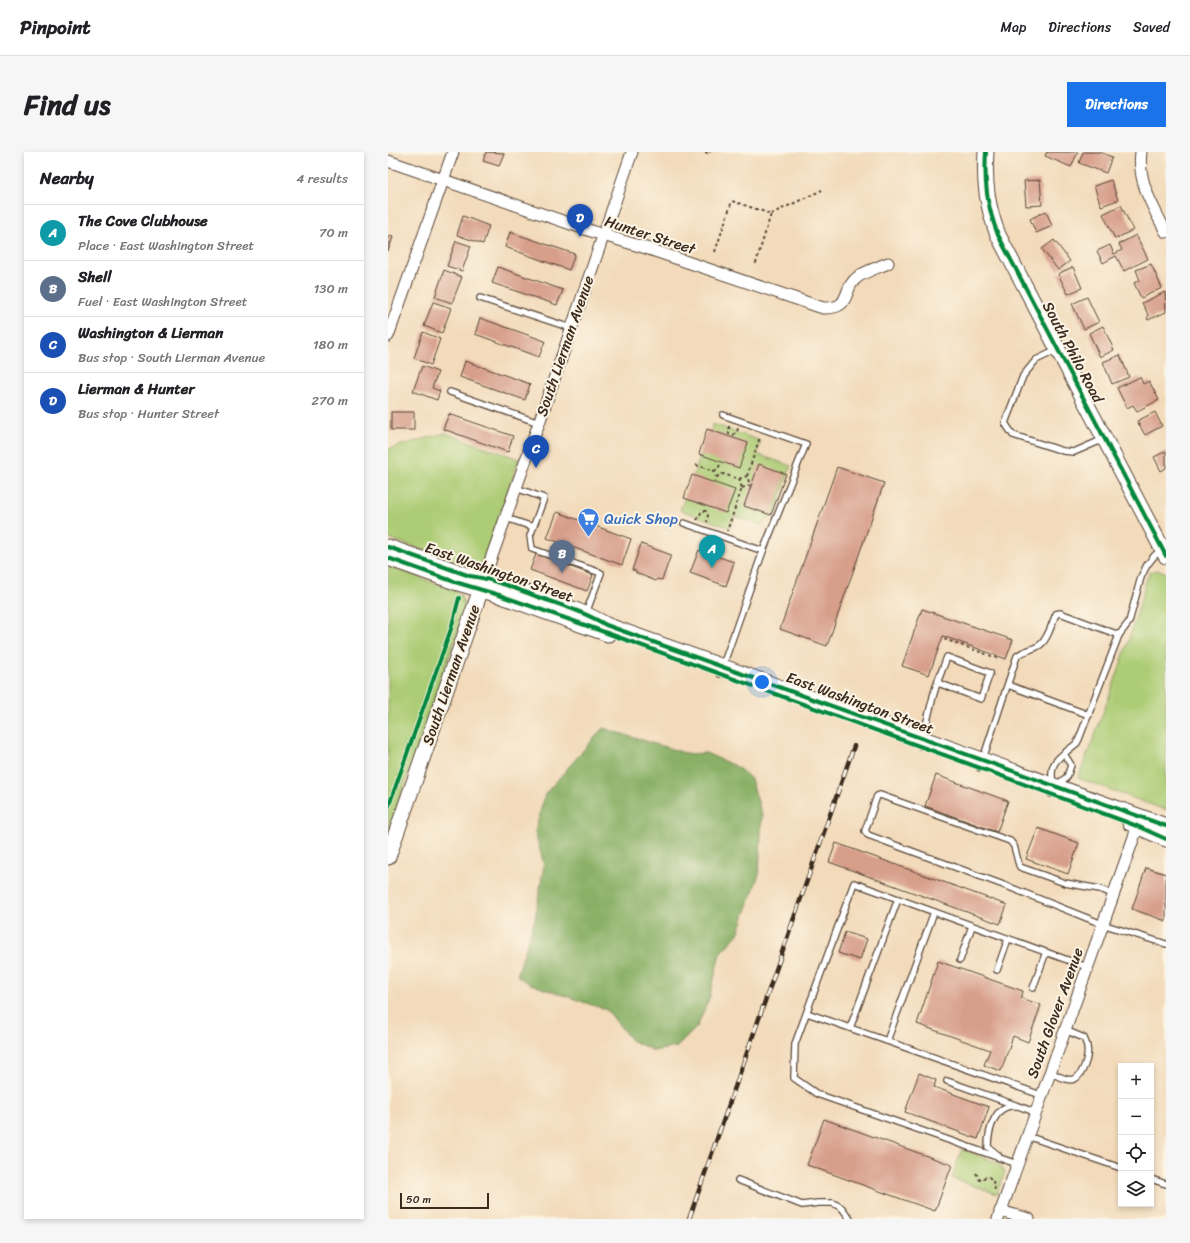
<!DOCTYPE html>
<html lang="en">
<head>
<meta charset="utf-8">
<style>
	:root { --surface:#fff; --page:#f6f6f6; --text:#202124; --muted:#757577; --line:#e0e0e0; --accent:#1a73e8 }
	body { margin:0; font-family:Sriracha,sans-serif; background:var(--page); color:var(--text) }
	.controls { position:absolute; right:12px; bottom:12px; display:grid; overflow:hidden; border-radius:0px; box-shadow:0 2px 6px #0003 }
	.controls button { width:36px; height:36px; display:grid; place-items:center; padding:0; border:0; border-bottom:1px solid var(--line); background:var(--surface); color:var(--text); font:20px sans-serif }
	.scale { position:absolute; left:12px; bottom:10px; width:89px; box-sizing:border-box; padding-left:4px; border:2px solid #3b2a1e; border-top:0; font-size:11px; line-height:14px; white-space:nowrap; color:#3b2a1e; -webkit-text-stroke:3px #fcf5e5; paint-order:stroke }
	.you { position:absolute; left:374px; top:530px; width:14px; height:14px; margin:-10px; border:3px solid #fff; border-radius:50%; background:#1a73e8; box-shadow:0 0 0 6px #1a73e833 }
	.badge { display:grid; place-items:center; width:26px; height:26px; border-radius:50%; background:var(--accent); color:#fff; font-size:13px; font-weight:700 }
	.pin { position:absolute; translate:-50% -33px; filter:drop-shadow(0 1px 2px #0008) }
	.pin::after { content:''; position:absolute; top:21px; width:14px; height:12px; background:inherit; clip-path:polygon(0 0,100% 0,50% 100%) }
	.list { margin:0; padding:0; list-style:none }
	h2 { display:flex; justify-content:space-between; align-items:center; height:52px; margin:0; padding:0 16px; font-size:17px }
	h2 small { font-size:13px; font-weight:400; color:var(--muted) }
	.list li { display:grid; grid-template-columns:26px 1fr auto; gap:12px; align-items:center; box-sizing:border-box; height:56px; padding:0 16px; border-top:1px solid var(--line) }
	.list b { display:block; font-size:15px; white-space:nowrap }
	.list p { margin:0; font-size:13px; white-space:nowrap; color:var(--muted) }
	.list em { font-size:13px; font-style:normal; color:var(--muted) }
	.icon { flex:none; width:22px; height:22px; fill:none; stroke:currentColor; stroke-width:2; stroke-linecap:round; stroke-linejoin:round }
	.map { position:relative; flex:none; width:778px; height:1067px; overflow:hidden; border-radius:0px }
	header { display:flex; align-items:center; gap:24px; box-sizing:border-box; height:56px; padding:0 20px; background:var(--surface); border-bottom:1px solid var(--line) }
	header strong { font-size:19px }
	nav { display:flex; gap:22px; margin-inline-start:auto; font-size:14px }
	.intro { display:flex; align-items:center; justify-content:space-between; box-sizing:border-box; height:96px; padding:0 24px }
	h1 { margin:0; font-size:28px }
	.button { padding:10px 18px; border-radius:0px; background:var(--accent); color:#fff; font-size:14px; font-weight:700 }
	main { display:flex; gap:24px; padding:0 24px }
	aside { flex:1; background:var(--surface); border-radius:0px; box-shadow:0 2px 6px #0003 }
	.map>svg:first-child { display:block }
	.green { fill:#accc74; stroke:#747b49 }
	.forest { fill:#89b066; stroke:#626d42 }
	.building { fill:#d79e8a }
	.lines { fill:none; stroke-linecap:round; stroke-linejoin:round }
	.lane-casing { stroke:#564435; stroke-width:8 }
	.street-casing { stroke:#564435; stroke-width:13 }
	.secondary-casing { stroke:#564435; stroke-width:17 }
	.path { stroke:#564435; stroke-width:2; stroke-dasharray:3 3; stroke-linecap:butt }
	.lane { stroke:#fff; stroke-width:5.5 }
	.street { stroke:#fff; stroke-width:11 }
	.secondary { stroke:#fff; stroke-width:15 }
	.rail-casing { stroke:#3b2a1e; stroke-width:4.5 }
	.rail { stroke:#fcf5e5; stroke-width:3; stroke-dasharray:9; stroke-linecap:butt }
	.cycleway-casing { stroke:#fcf5e5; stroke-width:6 }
	.cycleway { stroke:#00873e; stroke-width:4 }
	.labels { text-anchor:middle; stroke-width:4; stroke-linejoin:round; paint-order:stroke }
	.street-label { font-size:15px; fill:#3b2a1e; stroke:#fcf5e5 }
	.shop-label { font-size:15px; fill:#366cbe; stroke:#fcf5e5; text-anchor:start }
</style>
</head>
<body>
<header>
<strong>Pinpoint</strong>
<nav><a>Map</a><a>Directions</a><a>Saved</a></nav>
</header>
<div class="intro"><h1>Find us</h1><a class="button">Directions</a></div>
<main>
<aside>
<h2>Nearby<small>4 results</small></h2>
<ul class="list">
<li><span class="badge" style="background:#0f9aa8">A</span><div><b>The Cove Clubhouse</b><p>Place · East Washington Street</p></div><em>70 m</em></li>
<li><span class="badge" style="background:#5c6f8a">B</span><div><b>Shell</b><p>Fuel · East Washington Street</p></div><em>130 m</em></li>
<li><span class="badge" style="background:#1a4fb4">C</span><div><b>Washington &amp; Lierman</b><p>Bus stop · South Lierman Avenue</p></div><em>180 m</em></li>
<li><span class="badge" style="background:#1a4fb4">D</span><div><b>Lierman &amp; Hunter</b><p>Bus stop · Hunter Street</p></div><em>270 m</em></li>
</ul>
</aside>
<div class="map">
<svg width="778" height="1067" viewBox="0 0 778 1067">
	<rect width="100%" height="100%" fill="#fcf5e5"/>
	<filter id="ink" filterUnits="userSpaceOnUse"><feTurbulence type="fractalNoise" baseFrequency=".025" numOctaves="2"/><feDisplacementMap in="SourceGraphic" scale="8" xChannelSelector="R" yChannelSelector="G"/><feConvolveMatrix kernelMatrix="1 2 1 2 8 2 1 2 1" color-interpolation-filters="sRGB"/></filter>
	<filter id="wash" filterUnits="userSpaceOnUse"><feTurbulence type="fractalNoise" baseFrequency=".012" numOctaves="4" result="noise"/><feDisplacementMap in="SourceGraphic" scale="16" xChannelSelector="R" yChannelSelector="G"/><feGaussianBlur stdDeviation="0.9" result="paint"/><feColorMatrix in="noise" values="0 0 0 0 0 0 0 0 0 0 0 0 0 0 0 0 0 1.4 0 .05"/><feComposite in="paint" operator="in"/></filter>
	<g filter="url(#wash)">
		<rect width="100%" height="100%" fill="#f2daba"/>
		<g class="green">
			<path d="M325,272L373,289L369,302L403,314L386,363L373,373L346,364L342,376L292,358Z"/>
			<path d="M57,281L131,307L95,410L85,415L0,386V297Z"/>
			<path d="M0,414L66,438L72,442L78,457L0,679Z"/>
			<path d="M769,418L777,420L778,423V658L690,626C716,560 741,494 759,426L762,420Z"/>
			<path d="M574,997L610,1011L617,1020L609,1042L564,1026Z"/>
		</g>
		<path class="forest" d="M215,576L300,602L318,601L349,615L363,627L374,663L371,722L350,782L332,801L322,844L309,875L289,895L266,899L243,888L219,858L142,832L129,824L147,766L156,713L147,680L157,642Z"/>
		<g id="blocks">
			<g class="building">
				<path d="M98,0L116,1L111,14L95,9Z"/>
				<path d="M659,0H690L683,15L657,4Z"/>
				<path d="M695,0H712L724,5L718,21L691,11Z"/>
				<path d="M652,28L654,53L638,54L636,29Z"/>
				<path d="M723,28L730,48L713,54L706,34Z"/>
				<path d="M733,53L745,78L727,87L715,62Z"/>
				<path d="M658,59L664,74L648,81L642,67Z"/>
				<path d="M75,64L101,74L95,92L69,83Z"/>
				<path d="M122,80L187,102L181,118L117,95Z"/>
				<path d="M0,83L5,85L0,99Z"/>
				<path d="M748,83L760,107L736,119L728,104L715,111L709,99L722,93L726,102L734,98L731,92Z"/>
				<path d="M666,88L682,109L670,118L654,97Z"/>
				<path d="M68,89L83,94L74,119L59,114Z"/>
				<path d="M763,112L774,136L753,146L746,131L752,128L748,118Z"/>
				<path d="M110,115L175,138L169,153L104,131Z"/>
				<path d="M685,115L694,136L680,142L670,122Z"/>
				<path d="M56,118L74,125L64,151L47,145Z"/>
				<path d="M777,140L778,160L760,168L759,166L761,164L754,151Z"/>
				<path d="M699,145L711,170L696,177L684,152Z"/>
				<path d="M45,150L63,156L54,181L36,174Z"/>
				<path d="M92,166L157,189L151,205L87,182Z"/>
				<path d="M715,174L726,198L712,205L701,181Z"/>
				<path d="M35,180L52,187L43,213L26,206Z"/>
				<path d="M732,203L741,225L724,232L715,210Z"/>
				<path d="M77,209L142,232L137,248L72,225Z"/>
				<path d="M34,214L50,220L44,236L52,239L49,248L25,239Z"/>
				<path d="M752,225L755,232L761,229L771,248L749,259L745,253L739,256L729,236Z"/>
				<rect x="3" y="260" width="23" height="18"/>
				<path d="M767,260L774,274L757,283L749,269Z"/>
				<path d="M61,262L125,284L120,300L55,277Z"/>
				<path d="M319,277L360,291L351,316L311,302Z"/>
				<path d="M778,299V316L773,319L766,305Z"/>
				<path d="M371,312L398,322L383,363L356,354Z"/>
				<path d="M449,315L496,331L439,494L392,477Z"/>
				<path d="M304,323L347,338L338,361L296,346Z"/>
				<path d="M169,360L243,387L234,413L159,386Z"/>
				<path d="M253,392L283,403L274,428L269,427L268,429L248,421V419L244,418Z"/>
				<path d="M311,398L346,410L338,434L302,421Z"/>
				<path d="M148,402L205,423L199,439L142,418Z"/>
				<path d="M534,457L625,488L618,507L555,484L541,523L514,514Z"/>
				<path d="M548,623L620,649L609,680L537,654Z"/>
				<path d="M650,676L691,691L680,722L638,707Z"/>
				<path d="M448,691L619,753L612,772L441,710Z"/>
				<path d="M758,716L778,722V769L744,757Z"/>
				<path d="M457,780L479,787L472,808L450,801Z"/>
				<path d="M550,809L635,839L633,846L653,853L640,890L625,884L613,919L596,913L602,898L529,872Z"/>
				<path d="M531,921L548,928L546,935L601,955L590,987L517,960Z"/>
				<path d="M436,967L564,1013L547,1059L419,1013Z"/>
			</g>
		</g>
	</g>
	<g filter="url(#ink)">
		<use href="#blocks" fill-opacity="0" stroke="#564435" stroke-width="1"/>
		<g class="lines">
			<defs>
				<g id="lane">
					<path d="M92,146L183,176"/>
					<path d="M669,198L648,208L635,224L617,271L625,283L675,299L686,300L716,287"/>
					<path d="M62,240L151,271"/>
					<path d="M128,336L156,346L142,384L144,397L213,421L198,461"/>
					<path d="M118,366L145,375"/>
					<path d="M296,371L375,399"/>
					<path d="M332,522L375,399L418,292L335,263"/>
					<path d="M620,533L701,563"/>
					<path d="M533,594C537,579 540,564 544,549C547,534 554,519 559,505L602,521L593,547L550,531"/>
					<path d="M592,616L629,504C636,498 645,498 652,493C660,487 664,471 668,462L672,461L731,483"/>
					<path d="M665,631C660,608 673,605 689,591L691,587L731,483L741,470L753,425L759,413L767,403L775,399"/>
					<path d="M663,642L666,635L679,625L683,613L676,602"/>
					<path d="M725,742L712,737L677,731L632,715L631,713L626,694L622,689L492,643L489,644L477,679L480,683L621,735L714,772L778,792"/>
					<path d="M572,808L584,774"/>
					<path d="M609,818L620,787"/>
					<path d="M645,836L658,800"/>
					<path d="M419,861L653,943"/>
					<path d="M462,876L510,747"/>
					<path d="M499,889L546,760"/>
					<path d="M662,920C668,923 679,930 686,927C695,924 701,904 699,895C699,892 697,889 696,886L677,878"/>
					<path d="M559,929L647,960"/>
					<path d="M639,984L733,1016"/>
					<path d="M610,1003L600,995C600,979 607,951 628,954"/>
					<path d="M629,1012L429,942L406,926L407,892L466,731L699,815"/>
					<path d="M763,1027L778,1032"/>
					<path d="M350,1028L414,1053L430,1051H445L454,1056L462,1067"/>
				</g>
				<g id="street">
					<path d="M753,0C749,29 765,55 778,80"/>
					<path d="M0,9L215,83L258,96L435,156C466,157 452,137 471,124C479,119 491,115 500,111"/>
					<path d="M0,184L65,0"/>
					<path d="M94,432L151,271L244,0"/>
					<path d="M612,1059L641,1067"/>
					<path d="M610,1067L752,668"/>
				</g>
				<g id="secondary">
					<path d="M598,0C596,31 599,54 610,83L778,404"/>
					<path d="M0,395L82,424C106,427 128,437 150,445C173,453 197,460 218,473L778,674"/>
					<path d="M0,406L67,430L111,443L220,482"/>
					<path d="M742,671L778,687"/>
					<path d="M0,705L93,437"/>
				</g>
			</defs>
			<use href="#lane" class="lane-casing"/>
			<use href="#street" class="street-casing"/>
			<use href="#secondary" class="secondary-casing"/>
			<g class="path">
				<path d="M317,0L321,2L322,0"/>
				<path d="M383,62L434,38"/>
				<path d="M327,100L344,49L383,62L367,114"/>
				<path d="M341,274V282L345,283L349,280L350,276"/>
				<path d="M308,313L326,319L328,325"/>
				<path d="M326,319L330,317L333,310"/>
				<path d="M359,324L372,285"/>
				<path d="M351,327L359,324L362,333"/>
				<path d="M326,331L330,324L335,322L351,327L354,336L339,379"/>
				<path d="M354,336L359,334L364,333"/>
				<path d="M309,368L314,359H318L320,364L319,370"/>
				<path d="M556,487L612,507"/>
				<path d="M588,1021L592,1028H594L597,1025H601L605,1029L607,1038"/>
			</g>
			<use href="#lane" class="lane"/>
			<use href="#street" class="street"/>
			<use href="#secondary" class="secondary"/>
			<defs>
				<path id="rail" d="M301,1067L466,594"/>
			</defs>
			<use href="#rail" class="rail-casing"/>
			<use href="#rail" class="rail"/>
			<defs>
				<g id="cycleway">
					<path d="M598,0C596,31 599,54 610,83L778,404"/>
					<path d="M0,395L82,424C106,427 128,437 150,445C173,453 197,460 218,473L778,674"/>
					<path d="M0,406L67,430L111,443L194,472L592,616L749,674L778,687"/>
					<path d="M0,656L63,477L71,446"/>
				</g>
			</defs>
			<use href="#cycleway" class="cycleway-casing"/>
			<use href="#cycleway" class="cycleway"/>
		</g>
	</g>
	<defs>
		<symbol id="supermarket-pin" viewBox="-11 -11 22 30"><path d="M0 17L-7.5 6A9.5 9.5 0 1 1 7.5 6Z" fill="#3f7fe0" stroke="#fcf5e5"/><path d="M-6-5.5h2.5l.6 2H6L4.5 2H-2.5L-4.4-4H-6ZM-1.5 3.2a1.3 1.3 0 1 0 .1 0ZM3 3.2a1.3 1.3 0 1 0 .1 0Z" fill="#fff"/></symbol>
	</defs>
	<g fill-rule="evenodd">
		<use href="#supermarket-pin" x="188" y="354" width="25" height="34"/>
	</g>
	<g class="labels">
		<g class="street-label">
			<text transform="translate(262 83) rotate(18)" y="5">Hunter Street</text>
			<text transform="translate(177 194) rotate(-71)" y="5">South Lierman Avenue</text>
			<text transform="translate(685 200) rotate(62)" y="5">South Philo Road</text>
			<text transform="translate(111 420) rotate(19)" y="5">East Washington Street</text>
			<text transform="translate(63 523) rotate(-71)" y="5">South Lierman Avenue</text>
			<text transform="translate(472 551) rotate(20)" y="5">East Washington Street</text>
			<text transform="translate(667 861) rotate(-70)" y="5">South Glover Avenue</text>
		</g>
		<g class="shop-label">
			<text x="216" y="372">Quick Shop</text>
		</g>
	</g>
</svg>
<div class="controls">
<button>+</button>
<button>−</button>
<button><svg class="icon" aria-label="locate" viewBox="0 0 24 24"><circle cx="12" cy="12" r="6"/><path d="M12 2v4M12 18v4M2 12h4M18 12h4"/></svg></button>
<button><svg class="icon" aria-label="layers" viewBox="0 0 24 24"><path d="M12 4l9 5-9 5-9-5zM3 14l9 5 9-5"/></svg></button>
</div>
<div class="scale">50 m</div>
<div class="you"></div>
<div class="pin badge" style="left:324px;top:416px;background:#0f9aa8">A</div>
<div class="pin badge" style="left:174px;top:421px;background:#5c6f8a">B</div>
<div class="pin badge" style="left:148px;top:316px;background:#1a4fb4">C</div>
<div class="pin badge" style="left:192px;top:85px;background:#1a4fb4">D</div>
</div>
</main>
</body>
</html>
